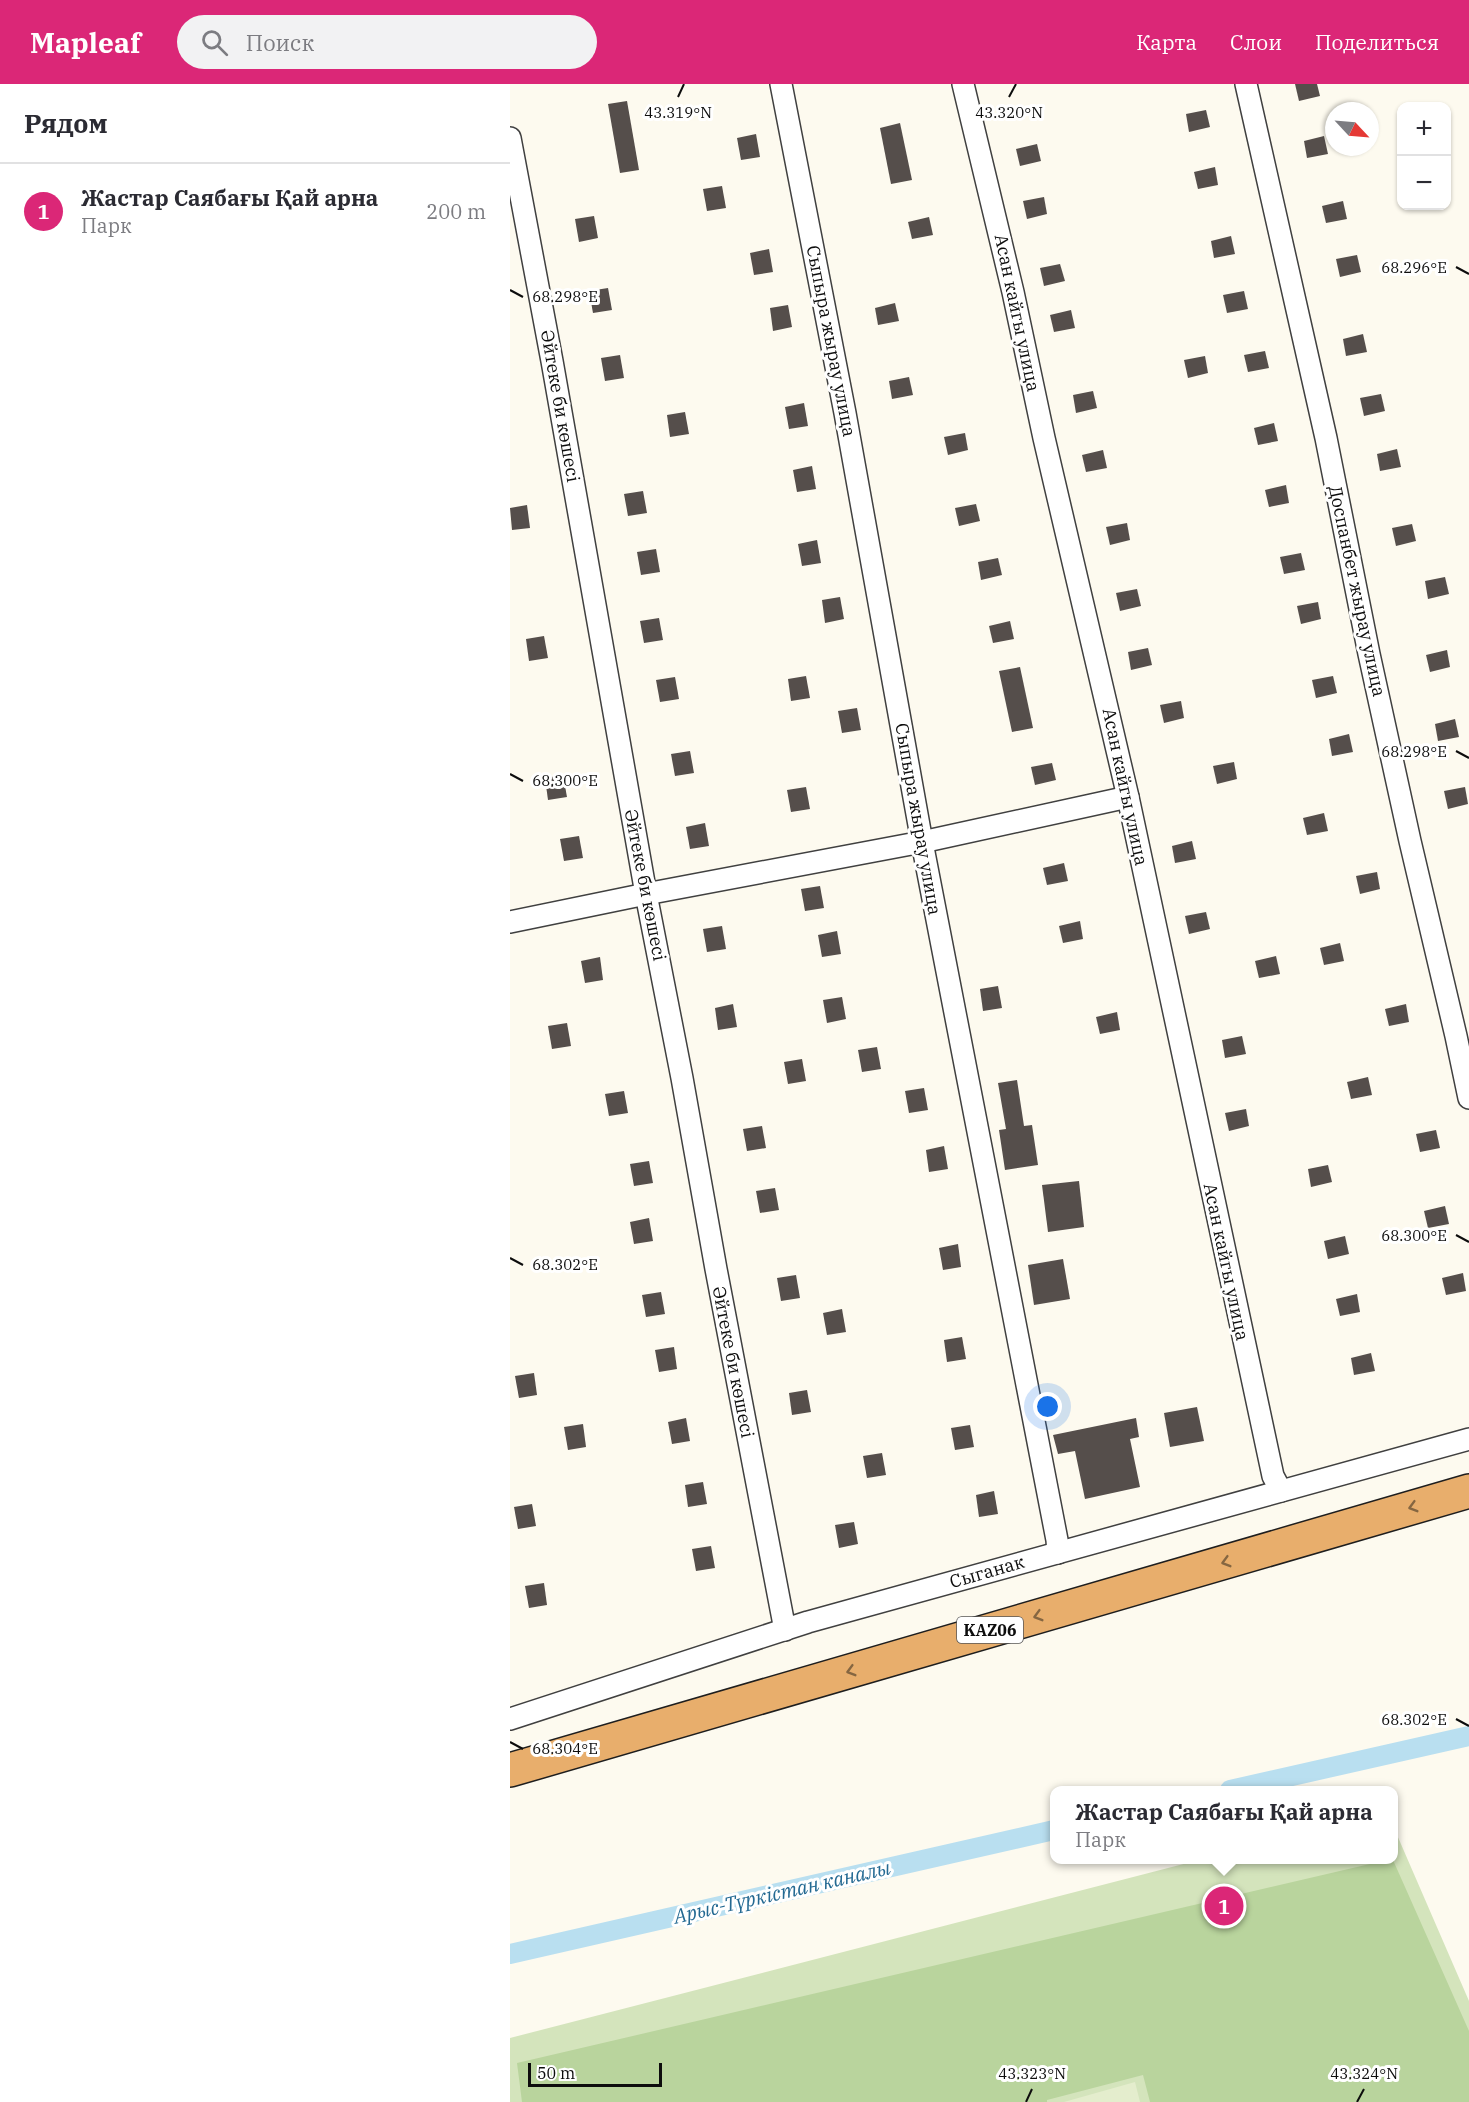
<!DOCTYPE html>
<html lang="ru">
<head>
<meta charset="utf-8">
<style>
	:root { --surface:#fff; --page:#f2f2f3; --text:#2b2b33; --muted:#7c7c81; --line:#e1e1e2; --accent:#db2777 }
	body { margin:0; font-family:"IBM Plex Serif",serif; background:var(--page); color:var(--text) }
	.controls { position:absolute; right:18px; top:18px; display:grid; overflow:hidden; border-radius:12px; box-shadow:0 2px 4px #0004 }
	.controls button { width:54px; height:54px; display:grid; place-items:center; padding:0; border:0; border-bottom:2px solid var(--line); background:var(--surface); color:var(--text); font:30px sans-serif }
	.compass { position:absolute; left:815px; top:18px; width:54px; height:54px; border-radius:50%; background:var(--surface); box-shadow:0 2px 4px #0004; rotate:116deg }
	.scale { position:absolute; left:18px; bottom:15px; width:134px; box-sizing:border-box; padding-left:6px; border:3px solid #0d0d0d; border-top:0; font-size:16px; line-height:21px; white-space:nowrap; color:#0d0d0d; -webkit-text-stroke:4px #fff; paint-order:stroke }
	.you { position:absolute; left:538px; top:1323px; width:21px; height:21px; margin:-15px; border:4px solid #fff; border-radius:50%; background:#1a73e8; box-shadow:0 0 0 9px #1a73e833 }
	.badge { display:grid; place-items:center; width:39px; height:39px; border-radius:50%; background:var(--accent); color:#fff; font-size:20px; font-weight:700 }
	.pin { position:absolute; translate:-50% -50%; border:3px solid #fff; box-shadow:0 2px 6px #0006 }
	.popup { position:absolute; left:540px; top:1702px; width:348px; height:78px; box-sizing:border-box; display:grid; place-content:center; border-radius:12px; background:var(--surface); filter:drop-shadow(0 2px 4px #0005); font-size:20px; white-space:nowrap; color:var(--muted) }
	.popup b { font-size:22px; color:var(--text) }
	.popup::after { content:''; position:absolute; left:50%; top:100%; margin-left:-12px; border:12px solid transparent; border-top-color:var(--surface) }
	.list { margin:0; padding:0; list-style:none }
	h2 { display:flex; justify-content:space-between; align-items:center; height:78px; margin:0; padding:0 24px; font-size:26px }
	h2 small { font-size:20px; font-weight:400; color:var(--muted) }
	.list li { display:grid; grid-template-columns:39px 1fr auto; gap:18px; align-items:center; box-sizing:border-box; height:96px; padding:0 24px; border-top:2px solid var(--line) }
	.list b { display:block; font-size:22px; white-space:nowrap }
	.list p { margin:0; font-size:20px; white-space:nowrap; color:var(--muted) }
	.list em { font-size:20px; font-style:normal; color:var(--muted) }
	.icon { flex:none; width:33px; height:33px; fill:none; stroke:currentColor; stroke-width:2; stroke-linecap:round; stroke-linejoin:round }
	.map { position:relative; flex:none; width:959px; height:2018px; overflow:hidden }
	header { display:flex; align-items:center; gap:36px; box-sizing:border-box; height:84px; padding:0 30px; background:var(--accent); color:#fff }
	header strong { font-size:28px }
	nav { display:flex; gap:33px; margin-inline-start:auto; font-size:21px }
	.search { width:420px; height:54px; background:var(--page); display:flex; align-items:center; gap:15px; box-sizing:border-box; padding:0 21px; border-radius:33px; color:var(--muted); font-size:22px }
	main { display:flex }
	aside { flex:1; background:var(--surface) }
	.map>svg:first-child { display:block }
	.green { fill:#d4e4bc }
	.forest { fill:#b9d49d }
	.pitch { fill:#e4edcd }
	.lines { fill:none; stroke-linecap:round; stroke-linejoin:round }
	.canal { stroke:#b9dff0; stroke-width:20 }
	.building { fill:#554e4b }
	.minor-casing { stroke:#404040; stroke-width:24 }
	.trunk-casing { stroke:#1e1e1e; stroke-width:36 }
	.minor { stroke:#fff; stroke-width:21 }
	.trunk { stroke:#e8ae6c; stroke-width:33 }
	.oneway { stroke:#856641 }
	.ticks { fill:none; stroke:#0d0d0d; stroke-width:2 }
	.labels { text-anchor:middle; stroke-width:6; stroke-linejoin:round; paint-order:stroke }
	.shield { fill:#fff; stroke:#565656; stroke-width:1.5 }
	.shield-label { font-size:16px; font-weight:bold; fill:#0d0d0d }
	.street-label { font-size:18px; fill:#0d0d0d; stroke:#fff }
	.water-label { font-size:20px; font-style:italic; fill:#236992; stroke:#fff }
	.ticks-label { font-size:15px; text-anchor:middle; fill:#0d0d0d; stroke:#fff; stroke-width:6; stroke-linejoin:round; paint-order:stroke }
</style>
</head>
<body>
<header>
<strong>Mapleaf</strong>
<div class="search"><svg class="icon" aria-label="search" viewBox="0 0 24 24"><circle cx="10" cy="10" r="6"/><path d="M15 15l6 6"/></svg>Поиск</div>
<nav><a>Карта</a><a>Слои</a><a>Поделиться</a></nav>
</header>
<main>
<aside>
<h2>Рядом<small></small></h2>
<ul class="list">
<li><span class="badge">1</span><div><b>Жастар Саябағы Қай арна</b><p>Парк</p></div><em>200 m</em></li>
</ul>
</aside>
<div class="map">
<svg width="959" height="2018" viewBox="0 0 959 2018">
	<rect width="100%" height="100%" fill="#fdfaef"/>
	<path class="green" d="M884,1744L959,1917V2018H0V1954L689,1776H884Z"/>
	<path class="forest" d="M877,1776H883L959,1947V2018H640L633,1991L537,2016V2018H12L7,1979Z"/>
	<path class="pitch" d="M625,1998L630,2018H554Z"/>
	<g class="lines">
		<g class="canal">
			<path d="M720,1706L959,1652"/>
			<path d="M0,1870L544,1746"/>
		</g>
	</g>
	<g class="building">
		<path d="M785,0H807L810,12L789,17Z"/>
		<path d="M117,17L129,86L110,89L98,20Z"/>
		<path d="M696,26L700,43L679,48L676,30Z"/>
		<path d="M390,39L402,96L381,100L370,44Z"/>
		<path d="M246,50L250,73L231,76L227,54Z"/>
		<path d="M814,52L818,70L797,74L794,57Z"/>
		<path d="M527,60L531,77L510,82L506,65Z"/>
		<path d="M705,83L708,101L688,105L684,88Z"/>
		<path d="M212,102L216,124L197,127L193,105Z"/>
		<path d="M534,113L537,130L517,135L513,117Z"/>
		<path d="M833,117L837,135L816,139L812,122Z"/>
		<path d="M84,132L88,154L69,158L65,135Z"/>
		<path d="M419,133L423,151L402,155L398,138Z"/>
		<path d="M721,152L725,170L704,174L701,157Z"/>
		<path d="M259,165L263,188L244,191L240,169Z"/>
		<path d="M847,171L851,188L830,193L826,175Z"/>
		<path d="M550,180L555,197L534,202L530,184Z"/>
		<path d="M98,204L102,226L83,229L79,207Z"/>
		<path d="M734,207L738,225L717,229L713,211Z"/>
		<path d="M385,219L389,237L368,241L365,224Z"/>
		<path d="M278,221L282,243L263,247L260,224Z"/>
		<path d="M561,226L565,244L544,248L540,231Z"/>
		<path d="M853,250L857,268L836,272L833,255Z"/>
		<path d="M755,267L759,284L738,288L734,271Z"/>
		<path d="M110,271L114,294L95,297L91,274Z"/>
		<path d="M695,272L698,289L678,294L674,276Z"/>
		<path d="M399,293L403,311L382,315L379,297Z"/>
		<path d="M583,307L587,324L566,329L563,311Z"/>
		<path d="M871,310L875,327L854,332L850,314Z"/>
		<path d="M294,319L298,342L279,345L275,323Z"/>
		<path d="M175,328L179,350L160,353L157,331Z"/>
		<path d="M764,339L768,357L748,361L744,344Z"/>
		<path d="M455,349L458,366L438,371L434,353Z"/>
		<path d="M887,365L891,383L870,387L867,370Z"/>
		<path d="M593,366L597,384L576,388L572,371Z"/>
		<path d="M302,382L306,405L287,408L283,386Z"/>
		<path d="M776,401L779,419L759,423L755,406Z"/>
		<path d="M133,407L137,429L118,432L114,410Z"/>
		<path d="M466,420L470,437L449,442L445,424Z"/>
		<path d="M17,421L20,444L2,446L0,424Z"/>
		<path d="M617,439L620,456L600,461L596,443Z"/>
		<path d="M902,440L906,457L886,462L882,444Z"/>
		<path d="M307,456L311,479L292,482L288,460Z"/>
		<path d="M146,465L150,488L131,491L127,468Z"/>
		<path d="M791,469L795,486L774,490L770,473Z"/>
		<path d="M488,474L492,491L471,496L468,478Z"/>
		<path d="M935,493L939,510L918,515L915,497Z"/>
		<path d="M627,505L631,522L610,527L606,509Z"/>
		<path d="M330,513L334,535L315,539L312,516Z"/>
		<path d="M808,518L811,535L791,540L787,522Z"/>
		<path d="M149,534L153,556L134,559L130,537Z"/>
		<path d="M500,537L504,555L483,559L479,542Z"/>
		<path d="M34,552L38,574L19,577L16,555Z"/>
		<path d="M638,564L642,581L621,586L618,568Z"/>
		<path d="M937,566L940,583L920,588L916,571Z"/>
		<path d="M510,583L523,644L502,648L489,587Z"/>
		<path d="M296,592L300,614L281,617L278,595Z"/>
		<path d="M823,592L827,609L806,614L802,596Z"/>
		<path d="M165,593L169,615L150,618L146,596Z"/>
		<path d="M671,617L674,634L654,639L650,621Z"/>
		<path d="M347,624L351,646L332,649L328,627Z"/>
		<path d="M945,635L949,653L928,657L925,640Z"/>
		<path d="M839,650L843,668L822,672L819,655Z"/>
		<path d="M180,667L184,689L165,692L161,670Z"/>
		<path d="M724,678L727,695L707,700L703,682Z"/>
		<path d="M542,679L546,696L525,701L521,683Z"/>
		<path d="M53,691L57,713L38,716L35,694Z"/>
		<path d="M296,703L300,725L281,728L277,706Z"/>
		<path d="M955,703L958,720L938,725L934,707Z"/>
		<path d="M814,729L818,747L797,751L793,734Z"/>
		<path d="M195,739L199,762L180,765L176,743Z"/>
		<path d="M69,752L73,774L54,777L50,755Z"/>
		<path d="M682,757L686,775L665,779L662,762Z"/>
		<path d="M554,779L558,797L537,801L533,784Z"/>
		<path d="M867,788L870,805L850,810L846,792Z"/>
		<path d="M310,802L314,824L295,827L291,805Z"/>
		<path d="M696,828L700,845L679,850L675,832Z"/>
		<path d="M570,837L573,855L553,859L549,842Z"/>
		<path d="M212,842L216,865L197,868L193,845Z"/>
		<path d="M327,847L331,870L312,873L308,851Z"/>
		<path d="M830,859L834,877L814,881L810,864Z"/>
		<path d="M766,872L770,890L749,894L745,877Z"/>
		<path d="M90,873L93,896L75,899L71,877Z"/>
		<path d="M488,902L492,924L473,927L470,905Z"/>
		<path d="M332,913L336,935L317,939L313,916Z"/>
		<path d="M223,920L227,943L208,946L205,924Z"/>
		<path d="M896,920L899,938L879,942L875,925Z"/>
		<path d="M607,928L610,946L590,950L586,933Z"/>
		<path d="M57,939L61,962L42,965L38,942Z"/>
		<path d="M732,952L736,970L715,974L712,956Z"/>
		<path d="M367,963L371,985L352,988L348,966Z"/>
		<path d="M292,975L296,997L278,1000L274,978Z"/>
		<path d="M858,993L862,1011L841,1015L837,998Z"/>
		<path d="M507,996L514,1042L522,1041L528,1081L495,1086L489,1046L496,1045L488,999Z"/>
		<path d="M414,1004L418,1026L399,1029L395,1007Z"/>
		<path d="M114,1007L118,1029L99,1032L95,1010Z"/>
		<path d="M736,1025L739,1042L719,1047L715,1029Z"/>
		<path d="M252,1042L256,1064L237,1067L233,1045Z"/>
		<path d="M926,1046L930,1064L910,1068L906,1050Z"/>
		<path d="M434,1062L438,1085L419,1088L416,1066Z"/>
		<path d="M139,1077L143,1099L124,1102L120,1080Z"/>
		<path d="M818,1081L822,1098L801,1103L798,1085Z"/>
		<path d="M569,1097L574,1143L538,1148L532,1101Z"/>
		<path d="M265,1104L269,1126L250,1129L246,1107Z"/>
		<path d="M935,1122L939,1140L918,1144L914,1127Z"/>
		<path d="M139,1134L143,1157L124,1160L120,1138Z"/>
		<path d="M835,1152L839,1170L818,1175L814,1157Z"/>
		<path d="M448,1160L451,1183L433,1186L429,1164Z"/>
		<path d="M553,1175L560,1215L524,1221L518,1181Z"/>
		<path d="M953,1189L956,1207L936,1211L932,1194Z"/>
		<path d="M286,1191L290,1214L271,1217L267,1194Z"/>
		<path d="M151,1208L155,1230L136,1233L132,1211Z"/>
		<path d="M847,1210L850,1228L830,1232L826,1215Z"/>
		<path d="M332,1225L336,1248L317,1251L313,1229Z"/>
		<path d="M452,1253L456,1275L437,1278L434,1256Z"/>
		<path d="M164,1263L167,1285L149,1288L145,1266Z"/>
		<path d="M861,1269L865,1287L844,1291L841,1274Z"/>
		<path d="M24,1289L27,1311L9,1314L5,1292Z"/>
		<path d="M297,1306L301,1328L282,1331L279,1309Z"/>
		<path d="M687,1323L694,1357L660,1363L654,1329Z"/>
		<path d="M176,1334L180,1357L162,1360L158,1338Z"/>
		<path d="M626,1334L629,1353L620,1355L630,1403L575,1415L565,1367L548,1370L543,1351Z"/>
		<path d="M73,1340L76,1363L58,1366L54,1343Z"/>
		<path d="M460,1341L464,1363L445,1366L441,1344Z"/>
		<path d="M372,1369L376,1391L357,1394L353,1372Z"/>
		<path d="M193,1398L197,1420L178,1423L175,1401Z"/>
		<path d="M484,1407L488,1430L469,1433L466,1411Z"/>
		<path d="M22,1420L26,1442L8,1445L4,1423Z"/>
		<path d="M344,1438L348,1460L329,1464L325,1441Z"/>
		<path d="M201,1462L205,1484L186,1487L182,1465Z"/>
		<path d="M34,1499L37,1521L19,1524L15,1502Z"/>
	</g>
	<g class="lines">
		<defs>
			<g id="minor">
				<path d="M271,0L335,329L412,758L547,1456L548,1469"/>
				<path d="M453,0L503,208L534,354L618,713L763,1392L771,1407"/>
				<path d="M736,0L816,354L859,570L900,757L946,952L959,1014"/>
				<path d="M0,54L42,277L136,810L172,994L206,1185L275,1546"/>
				<path d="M0,838L136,810L412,758L618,713"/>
				<path d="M0,1635L298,1538L959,1355"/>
			</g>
			<path id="trunk" d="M0,1686L959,1407"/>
		</defs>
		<use href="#minor" class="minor-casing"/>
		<use href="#trunk" class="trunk-casing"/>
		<use href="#minor" class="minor"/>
		<use href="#trunk" class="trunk"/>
	</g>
	<defs><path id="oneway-chevron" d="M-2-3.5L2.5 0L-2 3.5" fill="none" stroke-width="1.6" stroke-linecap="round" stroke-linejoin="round" transform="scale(1.5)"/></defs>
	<g class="oneway">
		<use href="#oneway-chevron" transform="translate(903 1423) rotate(164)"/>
		<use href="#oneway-chevron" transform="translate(716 1478) rotate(164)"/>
		<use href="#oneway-chevron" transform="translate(528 1532) rotate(164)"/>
		<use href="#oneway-chevron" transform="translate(341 1587) rotate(164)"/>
	</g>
	<path class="ticks" d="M168,13L174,0M499,13L506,0M946,183L959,190M0,206L13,213M946,667L959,674M0,690L13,697M946,1151L959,1158M0,1174L13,1181M946,1635L959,1642M0,1658L13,1665M516,2018L522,2005M847,2018L854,2005"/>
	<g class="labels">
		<rect class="shield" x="447" y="1533" width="66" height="26" rx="4.5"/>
		<g class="shield-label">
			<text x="480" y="1552">KАZ06</text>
		</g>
		<g class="street-label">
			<text transform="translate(507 229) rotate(78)" y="6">Асан кайгы улица</text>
			<text transform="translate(321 257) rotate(79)" y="6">Сыпыра жырау улица</text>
			<text transform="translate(50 322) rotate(80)" y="6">Әйтеке би көшесі</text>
			<text transform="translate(847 507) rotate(78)" y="6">Доспанбет жырау улица</text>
			<text transform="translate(615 703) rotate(78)" y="6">Асан кайгы улица</text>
			<text transform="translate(408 735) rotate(80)" y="6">Сыпыра жырау улица</text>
			<text transform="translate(135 801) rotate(79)" y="6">Әйтеке би көшесі</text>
			<text transform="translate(716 1178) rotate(78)" y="6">Асан кайгы улица</text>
			<text transform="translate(223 1278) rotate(79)" y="6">Әйтеке би көшесі</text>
			<text transform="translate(477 1488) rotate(-16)" y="6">Сыганак</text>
		</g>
		<g class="water-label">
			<text transform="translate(272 1808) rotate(-13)" y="7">Арыс-Түркістан каналы</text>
		</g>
	</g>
	<g class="ticks-label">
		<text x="168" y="34">43.319°N</text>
		<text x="499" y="34">43.320°N</text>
		<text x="904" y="189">68.296°E</text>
		<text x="55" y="218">68.298°E</text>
		<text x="904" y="673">68.298°E</text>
		<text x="55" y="702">68.300°E</text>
		<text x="904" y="1157">68.300°E</text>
		<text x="55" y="1186">68.302°E</text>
		<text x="904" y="1641">68.302°E</text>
		<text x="55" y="1670">68.304°E</text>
		<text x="522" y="1995">43.323°N</text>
		<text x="854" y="1995">43.324°N</text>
	</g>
</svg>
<div class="controls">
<button>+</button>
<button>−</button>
</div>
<svg class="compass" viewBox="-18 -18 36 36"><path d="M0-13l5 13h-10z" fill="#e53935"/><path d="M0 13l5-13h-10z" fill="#7c7c81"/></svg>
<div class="scale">50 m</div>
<div class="you"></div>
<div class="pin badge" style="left:714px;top:1822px">1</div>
<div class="popup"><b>Жастар Саябағы Қай арна</b>Парк</div>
</div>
</main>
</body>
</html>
